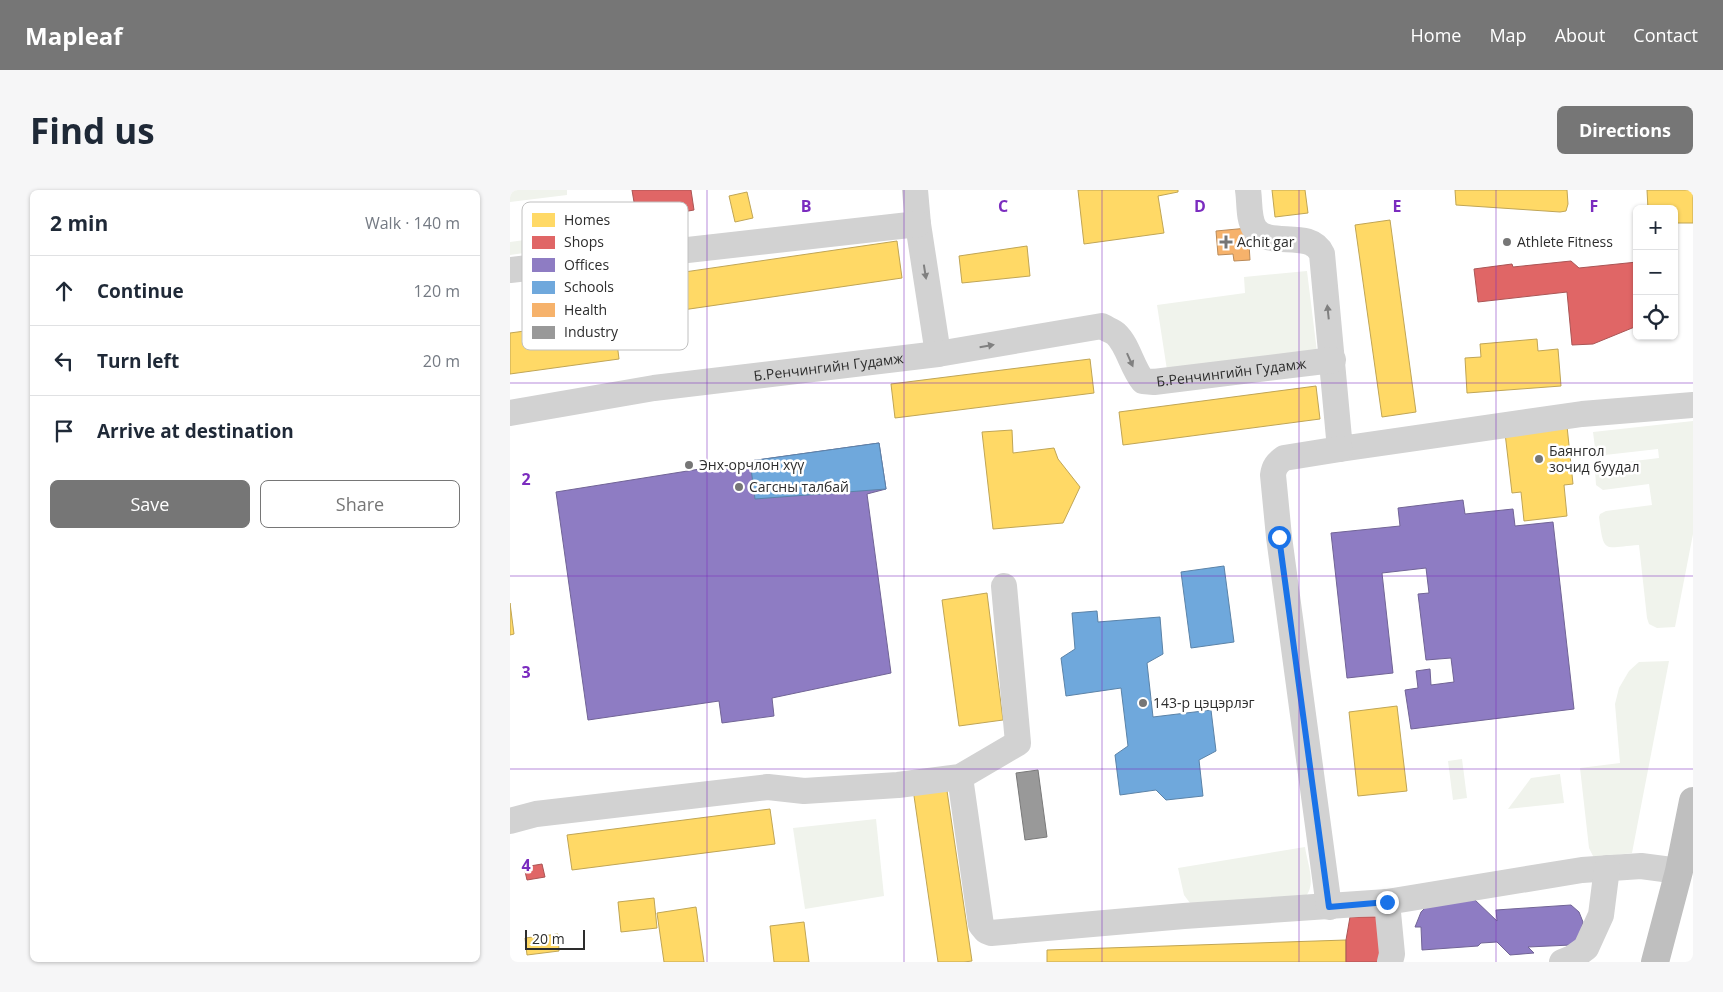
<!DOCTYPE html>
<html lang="en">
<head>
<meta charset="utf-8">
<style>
	:root { --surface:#fff; --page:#f6f6f7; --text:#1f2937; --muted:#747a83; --line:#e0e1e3; --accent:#767676 }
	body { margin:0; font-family:"Open Sans",sans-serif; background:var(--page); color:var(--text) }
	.controls { position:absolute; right:15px; top:15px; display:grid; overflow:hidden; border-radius:8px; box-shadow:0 1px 4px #0004 }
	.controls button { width:45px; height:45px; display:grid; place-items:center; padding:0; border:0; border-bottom:1px solid var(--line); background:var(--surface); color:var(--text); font:25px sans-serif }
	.scale { position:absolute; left:15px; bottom:12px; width:60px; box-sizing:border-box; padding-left:5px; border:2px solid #2d2d2d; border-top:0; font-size:14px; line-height:18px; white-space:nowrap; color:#2d2d2d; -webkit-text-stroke:4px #fff; paint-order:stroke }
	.stop { position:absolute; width:15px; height:15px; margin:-11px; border:4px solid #1a73e8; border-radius:50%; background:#fff }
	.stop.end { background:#1a73e8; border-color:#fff; box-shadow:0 1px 5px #0008 }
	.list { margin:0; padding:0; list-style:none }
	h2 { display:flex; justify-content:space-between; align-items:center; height:65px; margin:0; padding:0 20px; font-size:21px }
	h2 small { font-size:16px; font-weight:400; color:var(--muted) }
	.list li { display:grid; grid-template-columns:32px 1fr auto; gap:15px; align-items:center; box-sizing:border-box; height:70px; padding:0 20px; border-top:1px solid var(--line) }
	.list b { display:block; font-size:19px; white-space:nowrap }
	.list em { font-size:16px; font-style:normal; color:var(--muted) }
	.actions { display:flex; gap:10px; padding:15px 20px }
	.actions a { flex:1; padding:11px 0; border:1px solid var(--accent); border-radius:8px; text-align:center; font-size:18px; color:var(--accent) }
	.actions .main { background:var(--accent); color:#fff }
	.icon { flex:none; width:28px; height:28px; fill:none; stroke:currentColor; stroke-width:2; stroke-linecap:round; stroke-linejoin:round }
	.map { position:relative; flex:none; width:1183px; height:772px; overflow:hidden; border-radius:8px }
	header { display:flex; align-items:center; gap:30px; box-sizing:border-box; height:70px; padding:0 25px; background:var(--accent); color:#fff }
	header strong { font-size:24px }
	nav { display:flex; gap:28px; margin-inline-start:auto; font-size:18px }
	.intro { display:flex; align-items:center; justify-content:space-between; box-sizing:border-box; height:120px; padding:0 30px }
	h1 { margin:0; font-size:35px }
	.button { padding:12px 22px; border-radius:8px; background:var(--accent); color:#fff; font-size:18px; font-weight:700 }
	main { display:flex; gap:30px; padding:0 30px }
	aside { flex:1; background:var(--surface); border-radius:8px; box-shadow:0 1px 4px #0004 }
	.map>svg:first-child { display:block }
	.green { fill:#f0f3ec }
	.homes { fill:#ffd966; stroke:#c0a555 }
	.shops { fill:#e06666; stroke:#a55 }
	.offices { fill:#8e7cc3; stroke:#716496 }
	.schools { fill:#6fa8dc; stroke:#5b83a8 }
	.health { fill:#f6b26b; stroke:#ba8a58 }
	.industry { fill:#999; stroke:#797979 }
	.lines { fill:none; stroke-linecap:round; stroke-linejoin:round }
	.minor { stroke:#d2d2d2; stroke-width:26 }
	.highway { stroke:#bfbfbf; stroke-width:28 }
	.oneway { fill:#808080 }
	.route { stroke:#1a73e8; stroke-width:6 }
	.grid { fill:none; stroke:#7b2cbf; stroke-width:1; stroke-opacity:0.55 }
	.poi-dot { fill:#767676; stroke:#fff; stroke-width:2 }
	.labels { text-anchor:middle; stroke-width:5; stroke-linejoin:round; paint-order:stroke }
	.poi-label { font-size:14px; fill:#2d2d2d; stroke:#fff; text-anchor:start }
	.street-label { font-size:14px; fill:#2d2d2d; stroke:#fff }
	.key { fill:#fff; stroke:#c0c0c0; stroke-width:1 }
	.key-label { font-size:14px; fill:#2d2d2d }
	.grid-label { font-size:16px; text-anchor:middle; font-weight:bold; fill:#7b2cbf; stroke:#fff; stroke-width:5; stroke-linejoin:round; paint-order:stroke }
</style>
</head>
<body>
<header>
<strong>Mapleaf</strong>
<nav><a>Home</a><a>Map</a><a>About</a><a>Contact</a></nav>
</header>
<div class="intro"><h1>Find us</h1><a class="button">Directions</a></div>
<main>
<aside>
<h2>2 min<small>Walk · 140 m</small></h2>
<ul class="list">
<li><svg class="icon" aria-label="ahead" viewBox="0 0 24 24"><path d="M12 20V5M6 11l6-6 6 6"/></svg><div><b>Continue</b></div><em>120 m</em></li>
<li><svg class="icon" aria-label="left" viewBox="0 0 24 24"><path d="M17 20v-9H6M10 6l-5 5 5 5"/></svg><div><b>Turn left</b></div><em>20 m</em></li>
<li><svg class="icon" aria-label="arrive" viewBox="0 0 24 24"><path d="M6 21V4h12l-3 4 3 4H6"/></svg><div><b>Arrive at destination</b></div></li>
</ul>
<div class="actions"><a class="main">Save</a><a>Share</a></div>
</aside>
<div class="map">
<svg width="1183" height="772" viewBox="0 0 1183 772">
	<rect width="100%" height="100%" fill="#fff"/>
	<g class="green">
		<path d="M0,0H57V5L0,12Z"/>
		<path d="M44,22L49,58L0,65V52L22,49L18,25Z"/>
		<path d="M797,81L807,162L657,180L647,115L735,103L734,87Z"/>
		<path d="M1183,231V344L1165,437L1147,438L1139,434L1137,428L1129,355C1094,357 1094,366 1089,327L1090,324L1096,321L1142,315L1139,294L1093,300L1086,295L1085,280L1088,275H1091L1149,268L1148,259L1086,266L1083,242Z"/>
		<path d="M1159,471L1122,663L1084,668L1079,658L1070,578L1110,573L1105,514L1109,498L1119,481L1129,472Z"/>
		<path d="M952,569L957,608L943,610L938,571Z"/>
		<path d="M1050,584L1054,613L998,619L1021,588Z"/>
		<path d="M366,629L374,706L295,719L283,638Z"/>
		<path d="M795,657C797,672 807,695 795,707L680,713L674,705L668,678Z"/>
	</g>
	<g class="homes">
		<path d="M568,0H668V2L648,6L654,43L574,54Z"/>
		<path d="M762,0H795L798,23L765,27Z"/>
		<path d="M945,0H1057L1058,14L1056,21L1050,22L946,15Z"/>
		<path d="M1137,0H1183V33H1164V19H1138Z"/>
		<path d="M237,2L243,28L225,32L219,6Z"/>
		<path d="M880,30L906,222L872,227L845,35Z"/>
		<path d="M387,51L392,88L104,130L99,93Z"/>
		<path d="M517,56L520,86L452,93L449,66Z"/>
		<path d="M104,129L109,169L0,184V143Z"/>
		<path d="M1027,149L1028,161L1048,159L1051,196L957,203L955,168L971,167L970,154Z"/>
		<path d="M580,169L584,203L385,228L381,194Z"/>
		<path d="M806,196L810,229L613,255L609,222Z"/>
		<path d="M1057,236L1063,294L1054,295L1057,326L1014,331L1011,302L1002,303L995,243Z"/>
		<path d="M502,240L503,263L544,258L548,269L570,297L553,333L483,339L472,242Z"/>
		<path d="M477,403L493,530L449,536L432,410Z"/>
		<path d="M0,413L4,444L0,445Z"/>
		<path d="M887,516L897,601L848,606L839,522Z"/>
		<path d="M436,594L462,771L454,772H428L403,599Z"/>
		<path d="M260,619L265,654L62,680L57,645Z"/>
		<path d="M144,708L147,738L111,742L108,712Z"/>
		<path d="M186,717L194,772H154L147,723Z"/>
		<path d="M294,732L299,772H264L260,736Z"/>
		<path d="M48,744L49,761L17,765L15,748Z"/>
		<path d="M836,750V772H537V760Z"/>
	</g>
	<g class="shops">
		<path d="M122,0H181L184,20L127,30Z"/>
		<path d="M1061,71L1069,78L1127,72V136L1083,154L1062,155L1057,102L968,112L964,79L1002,74L1003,77Z"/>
		<path d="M113,347L137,509L121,513L96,350Z"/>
		<path d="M32,674L35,687L17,690L14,677Z"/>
		<path d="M840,727H869L871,772H836V750Z"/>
	</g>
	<g class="offices">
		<path d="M369,253L376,299L357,304L381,483L262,508L264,526L212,533L209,511L78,530L46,302L240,271Z"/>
		<path d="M953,310L955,324L1003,319L1005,336L1043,332L1064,519L901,539L895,500L908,498L906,481L920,479L921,495L944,492L941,468L916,470L908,404L919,403L916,378L872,383L883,483L837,488L821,343L890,336L888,318Z"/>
		<path d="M965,710L987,731L986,720L1061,715L1069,722L1073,732L1069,749L1061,755L1018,757L1024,763L1000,765L987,752L971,753L968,756L912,760L911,737H905L911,722L919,714Z"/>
	</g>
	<g class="schools">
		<path d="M369,253L376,299L245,309L240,271Z"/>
		<path d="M714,376L724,452L681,458L671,382Z"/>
		<path d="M587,421L588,432L650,427L653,464L637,473L643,527L701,520L706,561L689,570L693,606L656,610L646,600L610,605L605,565L618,556L611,498L556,506L551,468L565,459L562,423Z"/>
	</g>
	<path class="health" d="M738,38L740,70L724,71L723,64L708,65L706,41Z"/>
	<path class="industry" d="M528,580L537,647L515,650L506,583Z"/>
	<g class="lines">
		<g class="minor">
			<path d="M405,0L408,34L428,164"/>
			<path d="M738,0C740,12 738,29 745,39C759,59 800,38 812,64L830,259L1072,224L1183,215"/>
			<path d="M0,80L408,34"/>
			<path id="s1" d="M0,223L144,198L428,164L592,136C596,139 603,141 606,144C618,155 622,178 633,191L644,192L823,170"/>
			<path d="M450,587L471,735L476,741L481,743L674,726L877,712L1072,680L1131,676L1169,681"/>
			<path d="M0,631L26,624L258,597L294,601L388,595L450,587L508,553L494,396"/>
			<path d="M877,712L882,764L880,772"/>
			<path d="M819,717L769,347L763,285C764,277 767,273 774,268L830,259"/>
			<path d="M1052,772L1062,768L1076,758L1091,725L1097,678"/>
		</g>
		<path class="highway" d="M1145,772L1169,681L1183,611"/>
	</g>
	<defs><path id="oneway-solid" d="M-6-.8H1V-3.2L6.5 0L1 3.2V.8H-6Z" transform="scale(1.25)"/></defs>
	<g class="oneway">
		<use href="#oneway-solid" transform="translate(415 82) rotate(81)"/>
		<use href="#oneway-solid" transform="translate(818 122) rotate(-96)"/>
		<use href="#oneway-solid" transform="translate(477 156) rotate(-10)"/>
		<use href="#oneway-solid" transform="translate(620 170) rotate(66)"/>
	</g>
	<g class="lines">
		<path class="route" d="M769,347L819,717L877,712"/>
	</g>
	<path class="grid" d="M197,0V772M394,0V772M592,0V772M789,0V772M986,0V772M0,193H1183M0,386H1183M0,579H1183"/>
	<g class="poi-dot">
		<path d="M713.5 44.5h5v5h5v5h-5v5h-5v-5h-5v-5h5z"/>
		<circle cx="997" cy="52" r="5"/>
		<circle cx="1029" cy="269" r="5"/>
		<circle cx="179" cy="275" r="5"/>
		<circle cx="229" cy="297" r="5"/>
		<circle cx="633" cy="513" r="5"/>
	</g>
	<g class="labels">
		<g class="poi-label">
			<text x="727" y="57">Achit gar</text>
			<text x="1007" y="57">Athlete Fitness</text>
			<text x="1039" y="266">Баянгол<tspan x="1039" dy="16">зочид буудал</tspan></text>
			<text x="189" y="280">Энх-орчлон хүү</text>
			<text x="239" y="302">Сагсны талбай</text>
			<text x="643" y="518">143-р цэцэрлэг</text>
		</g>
		<g class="street-label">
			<text dy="5" stroke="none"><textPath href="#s1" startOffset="322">Б.Ренчингийн Гудамж</textPath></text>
			<text dy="5" stroke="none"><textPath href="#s1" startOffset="758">Б.Ренчингийн Гудамж</textPath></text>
		</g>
	</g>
	<rect x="12" y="12" width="166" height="148" rx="8" class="key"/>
	<rect x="22" y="23" width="23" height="14" fill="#ffd966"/>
	<rect x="22" y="46" width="23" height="13" fill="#e06666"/>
	<rect x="22" y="68" width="23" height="14" fill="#8e7cc3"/>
	<rect x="22" y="91" width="23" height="13" fill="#6fa8dc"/>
	<rect x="22" y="113" width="23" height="14" fill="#f6b26b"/>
	<rect x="22" y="136" width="23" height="13" fill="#999"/>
	<g class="key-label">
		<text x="54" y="35">Homes</text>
		<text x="54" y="57">Shops</text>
		<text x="54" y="80">Offices</text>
		<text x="54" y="102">Schools</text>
		<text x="54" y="125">Health</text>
		<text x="54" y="147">Industry</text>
	</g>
	<g class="grid-label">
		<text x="296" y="22">B</text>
		<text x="493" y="22">C</text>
		<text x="690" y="22">D</text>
		<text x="887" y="22">E</text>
		<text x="1084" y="22">F</text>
		<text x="16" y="295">2</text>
		<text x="16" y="488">3</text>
		<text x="16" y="681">4</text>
	</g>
</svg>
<div class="controls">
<button>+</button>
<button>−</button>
<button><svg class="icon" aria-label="locate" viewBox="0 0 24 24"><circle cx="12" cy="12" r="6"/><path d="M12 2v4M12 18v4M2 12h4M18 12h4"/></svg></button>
</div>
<div class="scale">20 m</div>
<div class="stop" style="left:769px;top:347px"></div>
<div class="stop end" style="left:877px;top:712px"></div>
</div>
</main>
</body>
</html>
